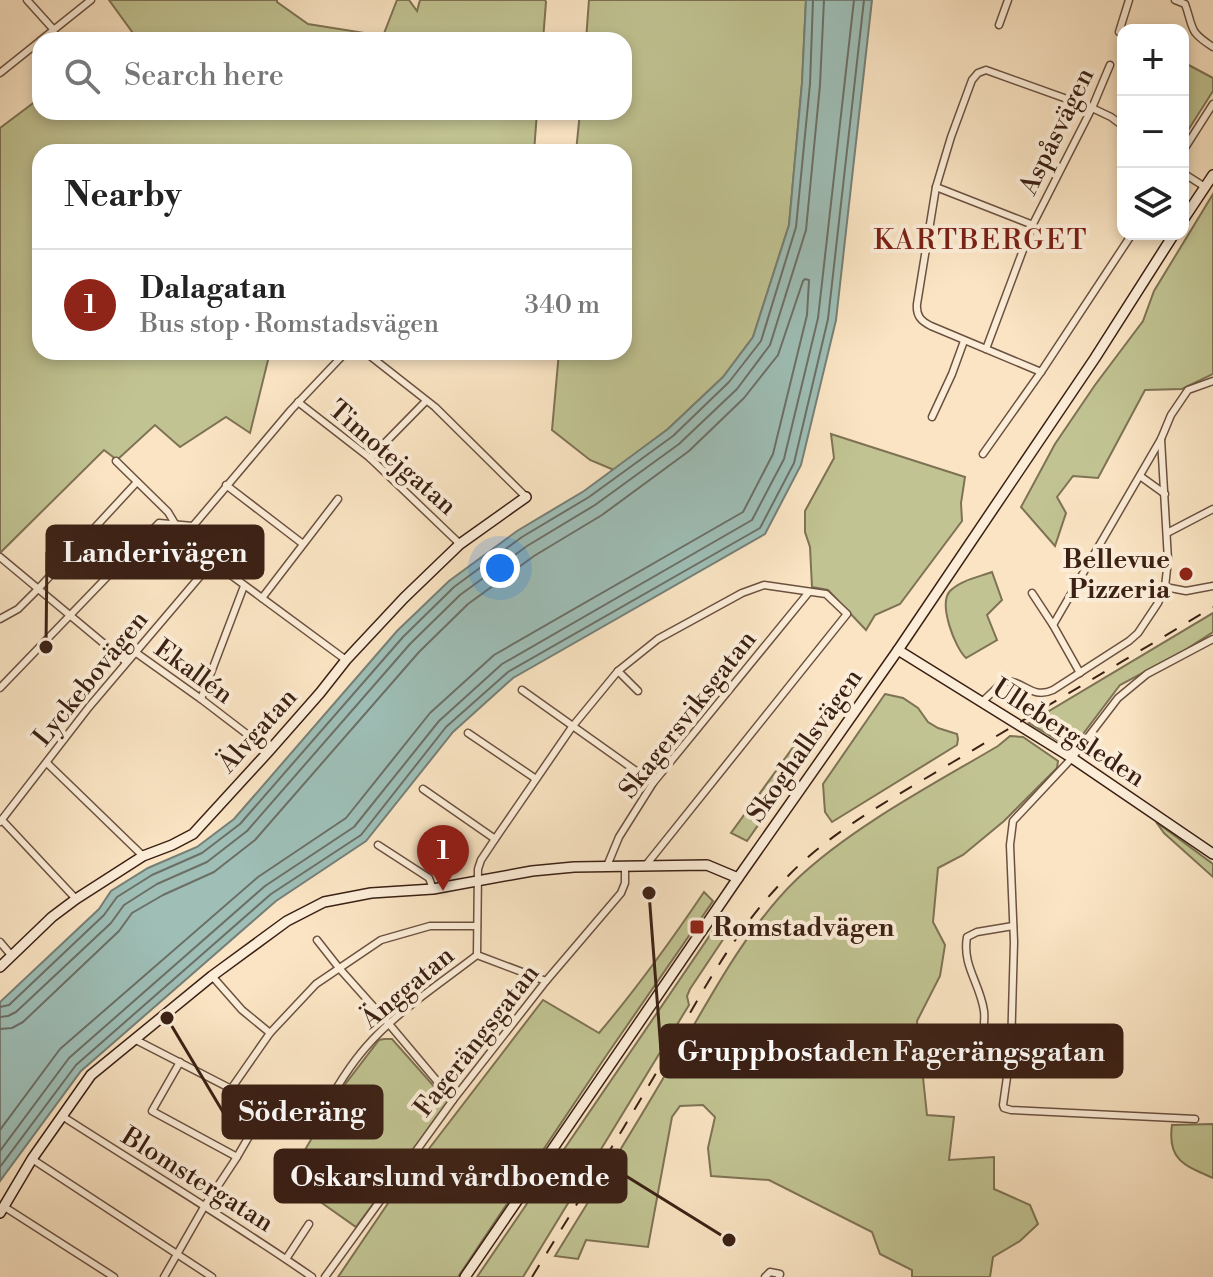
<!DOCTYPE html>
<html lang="en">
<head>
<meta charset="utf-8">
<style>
	:root { --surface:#fff; --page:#f2f2f2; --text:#222; --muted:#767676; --line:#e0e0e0; --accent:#8f2418 }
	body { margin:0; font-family:"Libre Bodoni",serif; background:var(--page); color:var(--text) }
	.controls { position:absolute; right:24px; top:24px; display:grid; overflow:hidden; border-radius:16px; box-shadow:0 4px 12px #0003 }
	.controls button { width:72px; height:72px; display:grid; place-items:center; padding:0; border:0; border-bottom:2px solid var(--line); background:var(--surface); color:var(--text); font:40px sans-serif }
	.you { position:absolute; left:500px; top:568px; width:28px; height:28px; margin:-20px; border:6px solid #fff; border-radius:50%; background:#1a73e8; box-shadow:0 0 0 12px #1a73e833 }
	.badge { display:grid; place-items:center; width:52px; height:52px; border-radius:50%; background:var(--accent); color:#fff; font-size:26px; font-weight:700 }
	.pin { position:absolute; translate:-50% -66px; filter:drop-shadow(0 2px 4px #0008) }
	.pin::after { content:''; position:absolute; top:42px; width:28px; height:24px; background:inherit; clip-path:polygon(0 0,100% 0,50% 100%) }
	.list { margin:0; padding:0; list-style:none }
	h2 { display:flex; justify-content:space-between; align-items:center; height:104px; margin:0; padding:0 32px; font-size:34px }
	h2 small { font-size:26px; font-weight:400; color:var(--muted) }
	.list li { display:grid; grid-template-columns:52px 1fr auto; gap:24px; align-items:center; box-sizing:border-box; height:112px; padding:0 32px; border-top:2px solid var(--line) }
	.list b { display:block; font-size:30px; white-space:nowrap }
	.list p { margin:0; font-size:26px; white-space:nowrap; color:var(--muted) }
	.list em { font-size:26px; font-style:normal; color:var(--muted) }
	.icon { flex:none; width:44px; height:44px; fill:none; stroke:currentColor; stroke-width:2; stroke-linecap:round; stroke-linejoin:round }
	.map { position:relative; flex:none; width:1213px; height:1277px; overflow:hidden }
	.search { position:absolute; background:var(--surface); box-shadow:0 4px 12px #0003; left:32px; top:32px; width:600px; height:88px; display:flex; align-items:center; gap:20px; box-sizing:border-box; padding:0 28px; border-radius:24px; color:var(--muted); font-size:30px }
	.panel { position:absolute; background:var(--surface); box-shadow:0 4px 12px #0003; left:32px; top:144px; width:600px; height:216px; border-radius:24px }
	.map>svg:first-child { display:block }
	.green { fill:#c1c392; stroke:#7e7254; stroke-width:2 }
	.water { fill:#9ebeb6; stroke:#767f76; stroke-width:2 }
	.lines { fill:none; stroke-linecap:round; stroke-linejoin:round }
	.shore { stroke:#6c6f66; stroke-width:2 }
	.street-casing { stroke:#6b5140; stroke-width:9 }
	.secondary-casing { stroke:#3b2015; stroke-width:12 }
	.street { stroke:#fcedd8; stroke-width:6 }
	.secondary { stroke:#fcedd8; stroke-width:9 }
	.rail { stroke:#3b2015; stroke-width:2; stroke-dasharray:14 14; stroke-linecap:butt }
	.poi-dot { fill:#8f2418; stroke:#fcedd8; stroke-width:3 }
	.labels { text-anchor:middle; stroke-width:8; stroke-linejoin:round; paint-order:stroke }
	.street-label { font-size:26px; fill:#3b2015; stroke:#fcedd8 }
	.poi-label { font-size:26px; font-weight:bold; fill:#3b2015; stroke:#fcedd8; text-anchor:end }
	.neighbourhood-label { font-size:28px; letter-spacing:2px; fill:#7a1f14; stroke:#fcedd8 }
	.leader { fill:none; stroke:#3b2015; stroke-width:3 }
	.callout-dot { fill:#3b2015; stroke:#fcedd8; stroke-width:3 }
	.callout { fill:#3b2015; stroke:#3b2015; stroke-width:3 }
	.callout-label { font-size:28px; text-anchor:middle; font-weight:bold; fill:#fff }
</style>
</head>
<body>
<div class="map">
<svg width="1213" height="1277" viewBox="0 0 1213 1277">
	<rect width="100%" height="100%" fill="#fae4c3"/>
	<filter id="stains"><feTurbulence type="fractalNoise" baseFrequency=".0025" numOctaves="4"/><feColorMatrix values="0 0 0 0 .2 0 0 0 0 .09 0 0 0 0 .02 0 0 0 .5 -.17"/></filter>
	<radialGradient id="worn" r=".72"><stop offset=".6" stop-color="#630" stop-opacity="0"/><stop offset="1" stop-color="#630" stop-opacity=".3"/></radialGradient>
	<g class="green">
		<path d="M109,0H277V2L308,24L383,36L397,0H409L417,11L420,0H545L546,2L543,40H138Z"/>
		<path d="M589,0H806L802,83L789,225L753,337L723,377L668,429L614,470L590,460L552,430L559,352H624V152H576L580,112H624V40H586Z"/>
		<path d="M1183,62L1213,78V91L1187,132L1183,130Z"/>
		<path d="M40,98V112H537L534,152H40V352H270L250,433L226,417L180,447L155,425L117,460L104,450L0,553V128Z"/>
		<path d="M1213,194V374L1182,389L1145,390L1098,478L1073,476L1057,497L1066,513L1055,546L1021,507L1055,444L1095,385L1143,321L1154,291Z"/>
		<path d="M831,434L965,477L961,503L962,521L900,604L875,615L866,630L828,590L812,587L810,547L805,532V511L834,458Z"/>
		<path d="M992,572L1002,600L987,615L997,640L966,658C955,648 938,604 950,591C961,580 979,577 992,572Z"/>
		<path d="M1213,613V632L1182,652L1120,685L1077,742L1067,746L1029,723Z"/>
		<path d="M885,694L903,698L918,708L928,722L938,728L957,734L958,739L957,745L832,822L825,812L823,784Z"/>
		<path d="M828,709L834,717L747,841L731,833L794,746Z"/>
		<path d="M1010,736L1023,737L1058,761L1057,768L1004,821L963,855L938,868L933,922L945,945L940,976L917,1021L927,1115L954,1117L949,1160L994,1157V1189L1030,1205L1038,1224L1020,1241L993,1257L990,1277H912V1270L880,1254L872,1232L769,1180L711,1176L708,1148L715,1117L703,1105L680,1106L672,1117L648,1247L586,1240L578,1259L555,1256C593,1194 632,1132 668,1070C705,1007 744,930 797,879C852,827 932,785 998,746Z"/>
		<path d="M1156,822L1213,864V877L1164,833Z"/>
		<path d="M704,892L713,901L606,1056L458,1277H338L395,1193L543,1000L599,1033C637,988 671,941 704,892Z"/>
		<path d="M719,922L732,926L690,989L687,996L689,1005L523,1277H477Z"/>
		<path d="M384,1039H392L448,1102L356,1227L288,1179L337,1095L379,1040Z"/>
		<path d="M1213,1124V1178C1185,1166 1167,1160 1172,1125Z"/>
	</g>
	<path class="water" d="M806,0H872L836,320L801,465L765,534L513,678L453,732L366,841L276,901L81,1071L0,1181V1002L99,909L111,891L148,868L197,847L234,819L397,631L449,581L517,531L584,491L668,429L723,377L753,337L789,225L802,83Z"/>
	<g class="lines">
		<g class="shore">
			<path d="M0,1007L9,1005L104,915L117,897L152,875L202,853L240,824L403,637L454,587L522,537L589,497L673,436L729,382L761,341L796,227L810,84L813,0"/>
			<path d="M0,1017L8,1016L16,1012L111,923L124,905L157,884L207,862L247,831L410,644L460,595L527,546L595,505L679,444L737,389L770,345L806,230L820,85L824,0"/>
			<path d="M0,1029L12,1028L23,1022L119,931L132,913L163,895L214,872L255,840L419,652L468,604L534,556L602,515L689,451L744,398L778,355L803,281L805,279L809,280L807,315L773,454L743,512L494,655L430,713L346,818L258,877L60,1049L0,1130"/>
			<path d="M0,1151L69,1058L265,886L354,827L439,721L502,664L752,520L784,459L818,318L854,0"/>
			<path d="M0,1167L76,1065L271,894L361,835L446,727L508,672L760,528L794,463L828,319L864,0"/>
		</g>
		<defs>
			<g id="street">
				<path d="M27,0L54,30"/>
				<path d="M1175,0L1185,4C1194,29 1188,31 1213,47"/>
				<path d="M999,25L1008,0"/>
				<path d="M1119,32L1129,0"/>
				<path d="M41,40L91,0"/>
				<path d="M0,73L40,41"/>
				<path d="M1183,151L1213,104"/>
				<path d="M1183,173L1205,187"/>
				<path d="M936,187L1033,225"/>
				<path d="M986,349L1032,226L1092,108L1110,65"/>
				<path d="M365,352L435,407L526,497"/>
				<path d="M1041,372L931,326C921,321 916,316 917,304L936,187L951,137L972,80L978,73L986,70L1092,108L1111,117L1123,126"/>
				<path d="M298,402L370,458L460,544"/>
				<path d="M932,417L952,374L964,341"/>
				<path d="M983,454L1041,372L1132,234"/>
				<path d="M370,458L426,401"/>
				<path d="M116,461L168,512L186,542L346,660"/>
				<path d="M1140,476L1165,494"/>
				<path d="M226,485L303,544"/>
				<path d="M1167,533L1213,509"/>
				<path d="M0,557L126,662"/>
				<path d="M1165,587L1186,591L1213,586"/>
				<path d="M1032,593L1053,625L1080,673"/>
				<path d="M262,598L338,499"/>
				<path d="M0,619L18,609L38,589L137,482"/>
				<path d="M1053,625L1161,439L1171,415L1188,390L1213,381"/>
				<path d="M135,652L201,699L269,751"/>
				<path d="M618,671L638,691"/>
				<path d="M0,688L159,523L193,526L291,410L346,352"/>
				<path d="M522,690L653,783"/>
				<path d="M201,699L244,586"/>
				<path d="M982,702L1004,681C1024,680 1031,700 1053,690L1129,641L1138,633L1158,603L1165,587L1168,560L1161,439"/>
				<path d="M468,733L536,779"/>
				<path d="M47,763L143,856"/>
				<path d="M423,789L495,839"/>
				<path d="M2,820L76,899"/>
				<path d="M0,822L89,707L213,561"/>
				<path d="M378,845L429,878L433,889"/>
				<path d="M607,866L619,837L653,783L809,592"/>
				<path d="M317,940L339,968L389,1024L453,1100"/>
				<path d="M0,942L11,955"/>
				<path d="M212,976L242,1010L270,1033"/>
				<path d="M546,981L477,955L478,869L481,860L495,839L572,727L618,671L658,639L742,593L764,585L826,594L847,614L646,865"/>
				<path d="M134,1039L311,1130C329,1102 344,1072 366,1047C396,1012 441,983 477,955"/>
				<path d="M180,1062L152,1111L237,1157"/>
				<path d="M1009,1069L984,1071L978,1062C980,1045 986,1028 984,1011C980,983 962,966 967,937L977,932L1013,926"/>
				<path d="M231,1089L270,1033L316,984L381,940L430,926H477"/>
				<path d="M62,1116C146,1170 231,1221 312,1277"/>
				<path d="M1195,1119L1011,1110L1004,1108L1003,1105L1011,1049L1014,942L1010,845L1013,821L1072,758L1118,698L1147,674L1213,639"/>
				<path d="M32,1159L212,1277"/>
				<path d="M3,1206L114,1277"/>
				<path d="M286,1259L309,1224"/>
				<path d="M164,1277L204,1207L237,1157L266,1107"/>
				<path d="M325,1277L453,1100L546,981L621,893L625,883V867"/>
				<path d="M765,1277L770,1272L780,1274L779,1277"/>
			</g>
			<g id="secondary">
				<path d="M1183,220L1213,175"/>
				<path d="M898,650L1072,758L1213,854"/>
				<path d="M0,967L52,917L76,899L143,856L172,845L193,834L269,751L320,693L346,660L404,598L460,544L526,497"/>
				<path d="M0,1213L32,1159L91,1075L212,976L287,921L324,902L371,893L433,889L532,871L574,867L707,865L738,878"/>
				<path d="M465,1277L738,878L898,650L1095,358L1174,234"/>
			</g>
		</defs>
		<use href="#street" class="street-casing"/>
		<use href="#secondary" class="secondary-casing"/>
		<use href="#street" class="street"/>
		<use href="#secondary" class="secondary"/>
		<path class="rail" d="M532,1277C573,1210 615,1143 655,1075C694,1007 732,931 789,875C835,828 897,796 953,762C1040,710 1127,659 1213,607"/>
	</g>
	<g class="poi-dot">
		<circle cx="1186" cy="574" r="8"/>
		<rect x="689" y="919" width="16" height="16" rx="4"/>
	</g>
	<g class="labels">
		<g class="street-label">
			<text transform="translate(1056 131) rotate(-64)" y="9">Aspåsvägen</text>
			<text transform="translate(393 457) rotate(41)" y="9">Timotejgatan</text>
			<text transform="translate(194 671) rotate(36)" y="9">Ekallén</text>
			<text transform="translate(90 678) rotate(-51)" y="9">Lyckebovägen</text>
			<text transform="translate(687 714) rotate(-52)" y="9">Skagersviksgatan</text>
			<text transform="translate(257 730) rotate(-48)" y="9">Älvgatan</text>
			<text transform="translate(1069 732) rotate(33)" y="9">Ullebergsleden</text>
			<text transform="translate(804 745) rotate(-55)" y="9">Skoghallsvägen</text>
			<text transform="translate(407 987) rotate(-40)" y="9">Änggatan</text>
			<text transform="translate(476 1040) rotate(-52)" y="9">Fagerängsgatan</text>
			<text transform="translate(198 1179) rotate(32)" y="9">Blomstergatan</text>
		</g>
		<g class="poi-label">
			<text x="1170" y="568">Bellevue<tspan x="1170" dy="30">Pizzeria</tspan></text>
			<text x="713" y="936" text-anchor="start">Romstadvägen</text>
		</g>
		<g class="neighbourhood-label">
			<text x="981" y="249">KARTBERGET</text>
		</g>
	</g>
	<path class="leader" d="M46 647L47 552M649 893L661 1051M167 1018L223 1112M729 1240L626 1176"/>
	<g class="callout-dot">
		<circle cx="46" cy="647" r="8"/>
		<circle cx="649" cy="893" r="8"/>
		<circle cx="167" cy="1018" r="8"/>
		<circle cx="729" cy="1240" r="8"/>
	</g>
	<g class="callout">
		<rect x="47" y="526" width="216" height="52" rx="8"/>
		<rect x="661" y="1025" width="461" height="52" rx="8"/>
		<rect x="223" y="1086" width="159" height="52" rx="8"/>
		<rect x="275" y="1150" width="351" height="52" rx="8"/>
	</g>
	<g class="callout-label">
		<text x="155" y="562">Landerivägen</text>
		<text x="891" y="1061">Gruppbostaden Fagerängsgatan</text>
		<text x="302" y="1121">Söderäng</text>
		<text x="450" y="1186">Oskarslund vårdboende</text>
	</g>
	<rect width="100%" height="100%" filter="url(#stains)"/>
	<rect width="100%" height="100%" fill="url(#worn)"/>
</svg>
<div class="controls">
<button>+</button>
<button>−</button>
<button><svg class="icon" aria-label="layers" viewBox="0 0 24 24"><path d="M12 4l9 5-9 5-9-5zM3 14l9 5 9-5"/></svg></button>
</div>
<div class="you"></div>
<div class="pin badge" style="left:443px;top:891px">1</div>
<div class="search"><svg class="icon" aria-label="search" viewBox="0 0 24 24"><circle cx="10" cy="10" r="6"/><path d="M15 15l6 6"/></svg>Search here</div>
<section class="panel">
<h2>Nearby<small></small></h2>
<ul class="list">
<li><span class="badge">1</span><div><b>Dalagatan</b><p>Bus stop · Romstadsvägen</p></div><em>340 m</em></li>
</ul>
</section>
</div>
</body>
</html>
